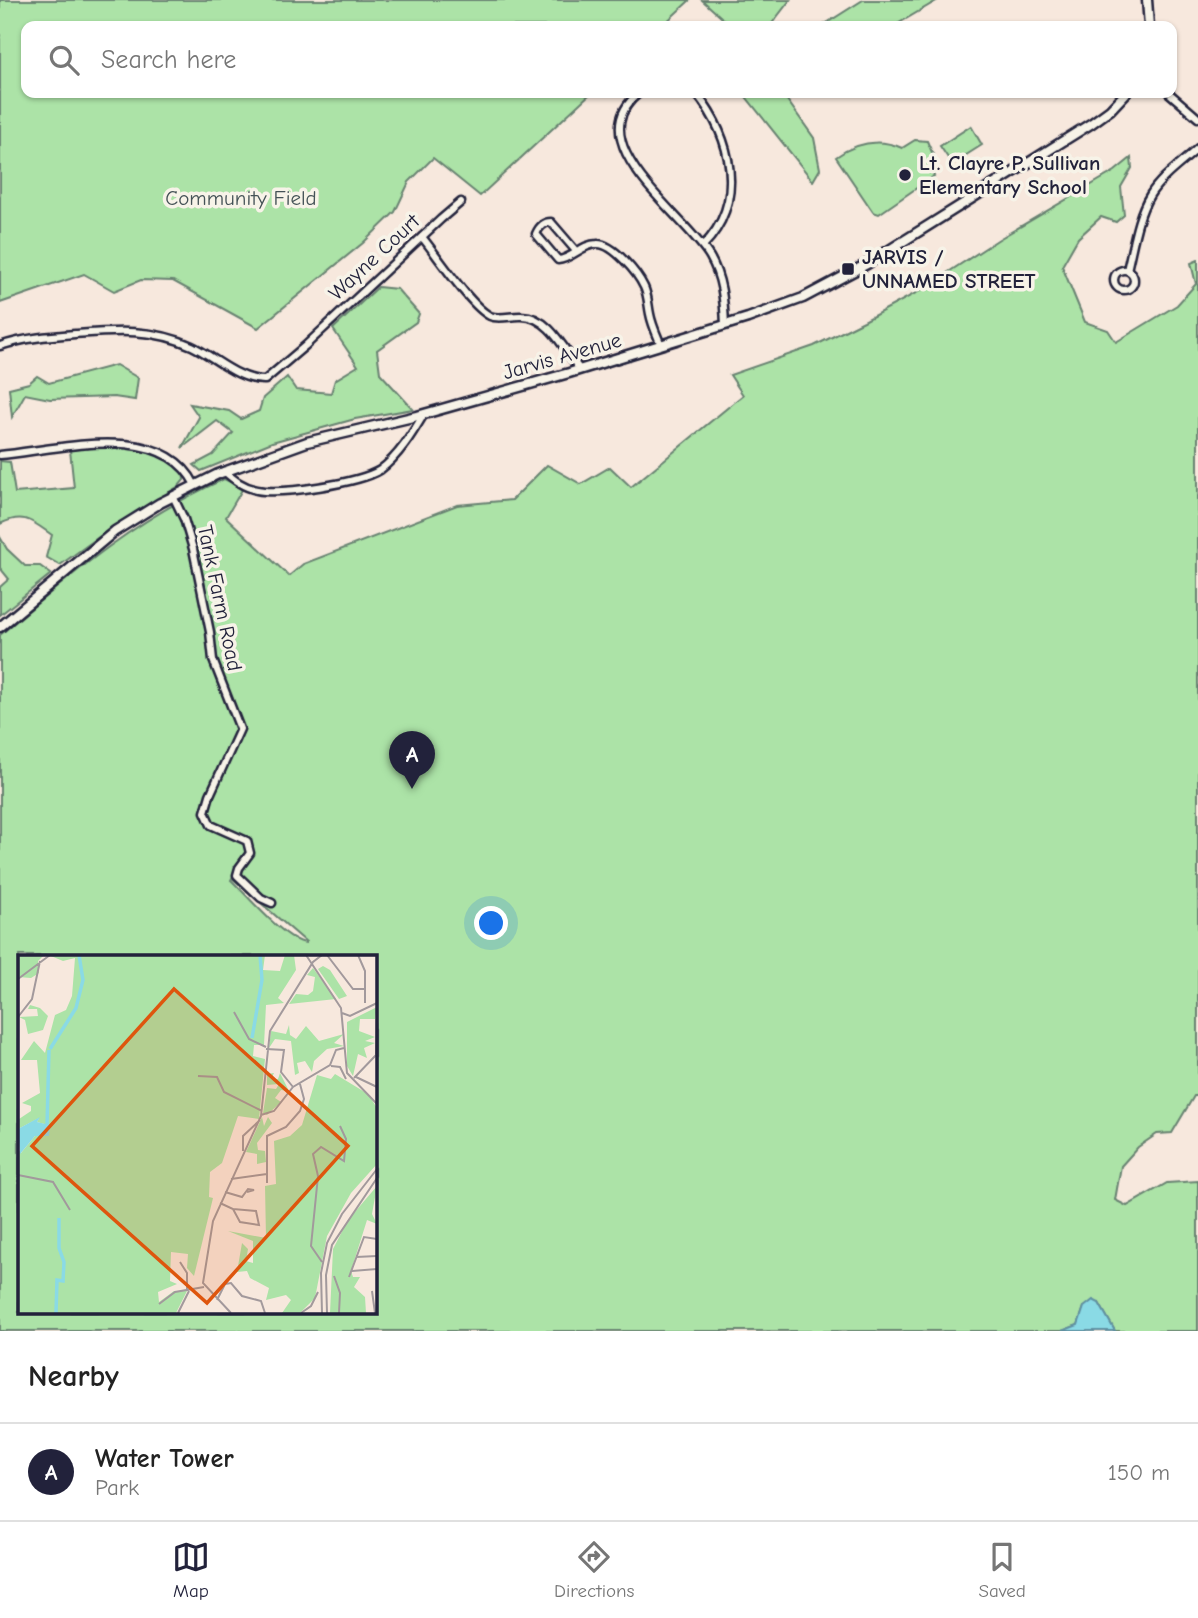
<!DOCTYPE html>
<html lang="en">
<head>
<meta charset="utf-8">
<style>
	:root { --surface:#fff; --page:#f6f6f6; --text:#222; --muted:#767676; --line:#e0e0e0; --accent:#22223b }
	body { margin:0; font-family:"Comic Neue",sans-serif; background:var(--page); color:var(--text) }
	.you { position:absolute; left:492px; top:924px; width:24px; height:24px; margin:-18px; border:5px solid #fff; border-radius:50%; background:#1a73e8; box-shadow:0 0 0 10px #1a73e833 }
	.badge { display:grid; place-items:center; width:46px; height:46px; border-radius:50%; background:var(--accent); color:#fff; font-size:23px; font-weight:700 }
	.pin { position:absolute; translate:-50% -58px; filter:drop-shadow(0 2px 4px #0008) }
	.pin::after { content:''; position:absolute; top:37px; width:24px; height:21px; background:inherit; clip-path:polygon(0 0,100% 0,50% 100%) }
	.list { margin:0; padding:0; list-style:none }
	h2 { display:flex; justify-content:space-between; align-items:center; height:91px; margin:0; padding:0 28px; font-size:30px }
	h2 small { font-size:23px; font-weight:400; color:var(--muted) }
	.list li { display:grid; grid-template-columns:46px 1fr auto; gap:21px; align-items:center; box-sizing:border-box; height:98px; padding:0 28px; border-top:2px solid var(--line) }
	.list b { display:block; font-size:26px; white-space:nowrap }
	.list p { margin:0; font-size:23px; white-space:nowrap; color:var(--muted) }
	.list em { font-size:23px; font-style:normal; color:var(--muted) }
	.icon { flex:none; width:38px; height:38px; fill:none; stroke:currentColor; stroke-width:2; stroke-linecap:round; stroke-linejoin:round }
	.map { position:relative; flex:none; width:1198px; height:1331px; overflow:hidden }
	.search { position:absolute; background:var(--surface); box-shadow:0 2px 5px #0004; left:21px; right:21px; top:21px; height:77px; display:flex; align-items:center; gap:18px; box-sizing:border-box; padding:0 24px; border-radius:14px; color:var(--muted); font-size:26px }
	.sheet { height:189px; background:var(--surface) }
	nav { display:flex; justify-content:space-around; align-items:center; box-sizing:border-box; height:98px; border-top:2px solid var(--line); background:var(--surface); font-size:19px; color:var(--muted) }
	nav a { display:grid; justify-items:center; gap:4px }
	nav .on { color:var(--accent) }
	.map>svg:first-child { display:block }
	.green { fill:#ace3a7; stroke:#678271; stroke-width:2; fill-rule:evenodd }
	.water { fill:#8adae5; stroke:#6090a1; stroke-width:2 }
	.lines { fill:none; stroke-linecap:round; stroke-linejoin:round }
	.minor-casing { stroke:#22223b; stroke-width:11 }
	.tertiary-casing { stroke:#22223b; stroke-width:13 }
	.minor { stroke:#f7f3e8; stroke-width:6 }
	.tertiary { stroke:#f7f3e8; stroke-width:8 }
	.poi-dot { fill:#22223b; stroke:#f7f3e8; stroke-width:2.5 }
	.labels { text-anchor:middle; stroke-width:7; stroke-linejoin:round; paint-order:stroke }
	.poi-label { font-size:21px; font-weight:bold; fill:#22223b; stroke:#f7f3e8; text-anchor:start }
	.park-label { font-size:21px; fill:#445256; stroke:#f7f3e8 }
	.street-label { font-size:21px; fill:#22223b; stroke:#f7f3e8 }
	.inset-river { fill:none; stroke:#8adae5; stroke-width:3.5 }
	.inset-road { fill:none; stroke:#a2999c; stroke-width:2 }
	.view { fill:#de560e; fill-opacity:0.15; stroke:#de560e; stroke-width:3.5 }
	.inset-edge { fill:none; stroke:#22223b; stroke-width:3.5 }
</style>
</head>
<body>
<div class="map">
<svg width="1198" height="1331" viewBox="0 0 1198 1331">
	<rect width="100%" height="100%" fill="#f7e8dd"/>
	<filter id="ink" filterUnits="userSpaceOnUse"><feTurbulence type="fractalNoise" baseFrequency=".0143" numOctaves="2"/><feDisplacementMap in="SourceGraphic" scale="14" xChannelSelector="R" yChannelSelector="G"/><feConvolveMatrix kernelMatrix="1 2 1 2 8 2 1 2 1" color-interpolation-filters="sRGB"/></filter>
	<g filter="url(#ink)">
		<g class="green">
			<path d="M0,0H690L662,26H26V93H591L480,196L433,158L409,182L395,212L363,243L258,328L173,281L141,280L114,291L84,274L0,303Z"/>
			<path d="M702,0H790L770,26H731Z"/>
			<path d="M863,0H938L894,26H822Z"/>
			<path d="M743,93H782L814,138L820,169L813,181Z"/>
			<path d="M971,126L982,145L952,164L940,146Z"/>
			<path d="M915,140L927,141L935,159L929,168L934,176L879,214L873,212L836,157C856,143 879,138 902,148Z"/>
			<path d="M1131,158L1132,168L1121,187L1124,215L1116,222L1101,217L1078,238L1062,266L1085,322L1108,330L1116,342L1177,305L1196,284L1191,263L1198,260V1096H1194L1172,1133L1157,1134L1138,1147L1121,1166L1115,1200L1127,1206L1167,1183L1198,1181V1331H1115L1099,1303L1084,1307L1078,1325L1062,1331H0V635C73,573 135,519 224,479L243,488L226,517L289,576L303,564L457,505L512,500L547,465L581,484L610,467L631,487L743,395L730,375L814,346L864,321L918,292L999,239L1115,171ZM232,878L306,942V943C285,941 248,896 231,880ZM19,956H374V1312H19Z"/>
			<path d="M378,287L397,289L419,314L416,322L377,350L380,373L413,409L355,419L272,442L201,471L194,465L213,455L233,433L217,421L182,448L199,417L190,404L229,411L241,419L259,411L263,398L287,377L296,390L331,393L335,380L358,366L333,329Z"/>
			<path d="M116,365L138,378L135,400L114,397L50,399L25,394L12,417L9,388L29,383L37,376L49,383Z"/>
			<path d="M102,446C130,446 162,452 183,471L184,480L179,486L111,528L60,565L46,557L52,535C32,521 24,512 0,524V461L10,462L15,493L74,488L70,450Z"/>
			<path d="M0,537L7,549L25,566H40L51,574L0,615V587L9,579L0,568Z"/>
		</g>
		<path class="water" d="M1093,1300L1099,1303L1115,1331H1062L1078,1325L1084,1307Z"/>
		<g class="lines">
			<defs>
				<g id="minor">
					<path d="M639,93C576,143 686,215 710,257C722,278 724,300 725,325"/>
					<path d="M696,93C732,138 747,201 703,246"/>
					<path d="M1169,93L1198,118"/>
					<path d="M422,237C437,255 471,307 490,316C499,320 513,315 522,316C549,316 565,351 580,370"/>
					<path d="M576,251L551,222C543,222 539,227 536,234L558,260C572,259 582,244 597,244C613,243 638,274 644,287C648,295 648,305 650,314C652,325 657,335 661,345"/>
					<circle cx="1124" cy="280" r="10"/>
					<path d="M1127,270C1133,246 1137,216 1150,195C1161,177 1182,163 1198,148"/>
					<path d="M0,346C24,338 49,336 75,334C116,331 153,328 192,346C215,357 239,381 265,380L305,346L441,219L461,202"/>
					<path d="M0,455C57,450 162,419 195,485"/>
					<path d="M224,471C234,480 243,487 257,490C281,495 359,483 380,470C399,456 412,434 424,414"/>
					<path d="M173,496L184,519L193,549L210,632L213,660L240,729L210,795L205,812L211,825L247,841L250,853L239,868L237,875L261,898L272,903"/>
				</g>
				<g id="tertiary">
					<path d="M1147,0L1149,26"/>
					<path d="M0,627L115,531L160,503L218,474L307,442L417,416L569,373L748,318L803,298L867,264L1092,123L1110,110L1126,93"/>
				</g>
			</defs>
			<use href="#minor" class="minor-casing"/>
			<use href="#tertiary" class="tertiary-casing"/>
			<use href="#minor" class="minor"/>
			<use href="#tertiary" class="tertiary"/>
		</g>
	</g>
	<g class="poi-dot">
		<circle cx="905" cy="175" r="7"/>
		<rect x="841" y="262" width="14" height="14" rx="3.5"/>
	</g>
	<g class="labels">
		<g class="poi-label">
			<text x="919" y="170">Lt. Clayre P. Sullivan<tspan x="919" dy="24">Elementary School</tspan></text>
			<text x="862" y="264">JARVIS /<tspan x="862" dy="24">UNNAMED STREET</tspan></text>
		</g>
		<g class="park-label">
			<text x="241" y="205">Community Field</text>
		</g>
		<g class="street-label">
			<text transform="translate(374 257) rotate(-43)" y="7">Wayne Court</text>
			<text transform="translate(562 356) rotate(-16)" y="7">Jarvis Avenue</text>
			<text transform="translate(220 598) rotate(78)" y="7">Tank Farm Road</text>
		</g>
	</g>
	<g transform="translate(18 955)">
		<rect width="359" height="359" fill="#f7e8dd"/>
		<path d="M0,0H26L20,6L21,18L13,23L0,22ZM247,0L245,15L262,16L267,0H276L278,15L260,43L266,48L248,50L246,90H236L235,101L247,104L241,164L220,161L204,208L192,217L191,242L195,243L176,321L169,313L170,299L153,297L152,326L159,329L140,337L141,347L156,336H169L158,358H0V194L3,198L17,181L31,179L30,170L19,167L21,163L0,174L1,164L13,156V151L4,148L22,138L19,105H3L16,86L27,98L37,60L48,55L54,41L57,3L45,6L33,1ZM305,11L312,15L329,41L321,44L300,14ZM295,13L318,44L271,49L278,39L290,40L295,36L297,22L289,20ZM12,50L22,53L30,61L25,75L10,79L7,65L1,62L20,61L19,54H10ZM359,52L357,64H342L341,76L357,82L347,86L357,88L346,93L349,103L340,99L335,121L329,111V67ZM271,70L272,80L278,84L288,71L301,86L326,79L316,88L326,91L309,94L296,106L294,117L287,106L279,108L281,118L277,120L273,86L257,84L251,93L253,76L268,79ZM256,118L253,124H260L262,118L271,136L263,135L257,143L263,147L249,160L245,158L249,133L258,134L261,129L249,130V119ZM317,119L350,139L359,153V209L333,238L309,281L297,343L282,358H264L273,345L268,340L248,345L251,333L232,323L229,316L219,317L224,288L230,294L228,306L235,308V286L210,276L248,283L247,231L258,229L256,186L272,181L284,170L299,120L313,124ZM244,162L246,171L250,162L254,168L239,188L240,195L247,196L248,207L239,209V199L228,197ZM359,231L354,259L359,269L349,265L333,316L335,322H342L336,332L347,342L348,358H312L315,294L330,265Z" fill="#ace3a7"/>
		<path d="M22,162L19,167L32,170L31,181H17L2,199L0,174Z" fill="#8adae5"/>
		<path class="inset-river" d="M234,83L244,25L242,0M32,94L58,53L65,25L61,0M29,170L31,95M38,358L39,325L45,326L46,307L41,293V263"/>
		<path class="inset-road" d="M288,0L323,53L329,118L359,149M309,0L335,34H348M340,0L347,16V48M0,24L32,0M216,57L231,84L248,92M324,58L332,61L359,48M0,62L14,44L22,6M248,94L266,95L263,117L275,132M358,99L359,63M313,111L322,112L328,124M180,121L199,122L206,137L244,156M338,122L359,132M336,123L359,99M243,160L256,156L275,132L312,110L318,95L326,93M225,196V181L242,165M0,220L35,227L52,255M213,224L249,219M249,228V181L268,172L282,156L286,144L282,129M207,237L224,242L230,234L236,235L229,237M202,248L215,254L222,267L241,270L238,256L215,254M338,302L359,301M162,307L169,318V334M304,307L293,291L300,221L295,199L303,192L326,206L328,184L322,171M334,316L359,314M316,321L322,338L321,358M331,322L346,282L359,284M354,336L357,358M199,345L207,329L213,328L224,341L243,346L247,358M141,349L157,337L186,332M160,358L171,336M213,358L185,328L195,266L243,161L252,76L295,7L304,0M283,358L293,351L300,337M304,358L303,318L309,288L324,259L359,214M309,358L308,320L314,290L359,223"/>
		<path class="view" d="M156,34L330,191L189,348L14,191Z"/>
		<rect width="359" height="359" class="inset-edge"/>
	</g>
</svg>
<div class="you"></div>
<div class="pin badge" style="left:412px;top:789px">A</div>
<div class="search"><svg class="icon" aria-label="search" viewBox="0 0 24 24"><circle cx="10" cy="10" r="6"/><path d="M15 15l6 6"/></svg>Search here</div>
</div>
<section class="sheet">
<h2>Nearby<small></small></h2>
<ul class="list">
<li><span class="badge">A</span><div><b>Water Tower</b><p>Park</p></div><em>150 m</em></li>
</ul>
</section>
<nav>
<a class="on"><svg class="icon" aria-label="map" viewBox="0 0 24 24"><path d="M3 6l6-2 6 2 6-2v14l-6 2-6-2-6 2zM9 4v14M15 6v14"/></svg>Map</a>
<a><svg class="icon" aria-label="directions" viewBox="0 0 24 24"><path d="M12 3l9 9-9 9-9-9zM9 14v-3h6M13 9l2 2-2 2"/></svg>Directions</a>
<a><svg class="icon" aria-label="saved" viewBox="0 0 24 24"><path d="M7 4h10v16l-5-4-5 4z"/></svg>Saved</a>
</nav>
</body>
</html>
